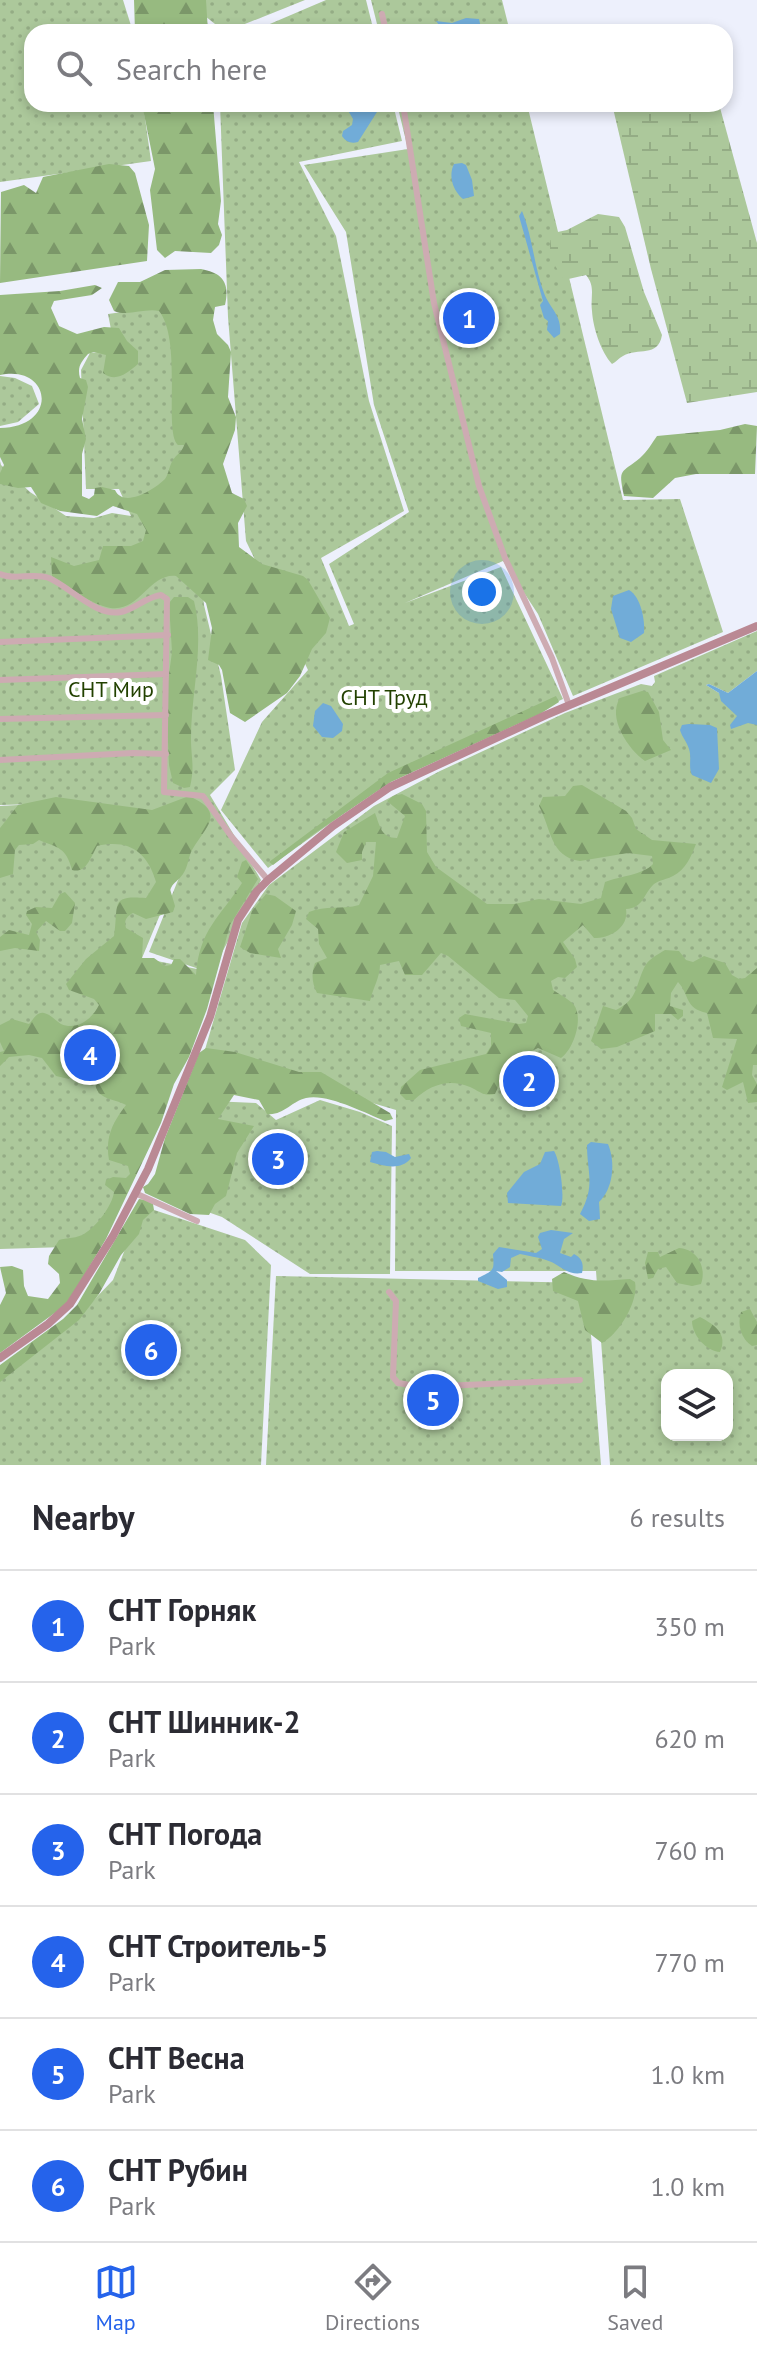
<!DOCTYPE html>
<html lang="en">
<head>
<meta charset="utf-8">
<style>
	:root { --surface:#fff; --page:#f7f7f7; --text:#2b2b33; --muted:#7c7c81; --line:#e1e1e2; --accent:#2563eb }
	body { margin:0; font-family:"PT Sans",sans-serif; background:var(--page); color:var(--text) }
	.controls { position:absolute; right:24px; bottom:24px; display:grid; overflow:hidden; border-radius:16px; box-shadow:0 4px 12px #0003 }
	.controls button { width:72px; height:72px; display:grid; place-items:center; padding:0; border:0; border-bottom:2px solid var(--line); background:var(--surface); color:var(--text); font:40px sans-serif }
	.you { position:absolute; left:482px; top:592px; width:28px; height:28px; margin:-20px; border:6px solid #fff; border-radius:50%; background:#1a73e8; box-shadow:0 0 0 12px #1a73e833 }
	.badge { display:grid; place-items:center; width:52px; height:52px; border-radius:50%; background:var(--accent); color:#fff; font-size:26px; font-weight:700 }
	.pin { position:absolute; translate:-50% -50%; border:4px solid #fff; box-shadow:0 2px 8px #0006 }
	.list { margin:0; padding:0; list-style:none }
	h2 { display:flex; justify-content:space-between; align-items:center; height:104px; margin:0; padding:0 32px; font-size:34px }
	h2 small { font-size:26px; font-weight:400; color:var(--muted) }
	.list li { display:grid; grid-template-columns:52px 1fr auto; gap:24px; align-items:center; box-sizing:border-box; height:112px; padding:0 32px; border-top:2px solid var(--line) }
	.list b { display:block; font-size:30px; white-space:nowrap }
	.list p { margin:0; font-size:26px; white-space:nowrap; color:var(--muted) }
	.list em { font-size:26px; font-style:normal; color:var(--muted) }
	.icon { flex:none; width:44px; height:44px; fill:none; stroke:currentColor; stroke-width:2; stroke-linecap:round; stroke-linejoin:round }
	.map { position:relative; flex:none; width:757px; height:1465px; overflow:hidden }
	.search { position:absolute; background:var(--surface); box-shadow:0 4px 12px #0003; left:24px; right:24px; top:24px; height:88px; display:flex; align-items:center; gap:20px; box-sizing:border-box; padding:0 28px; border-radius:24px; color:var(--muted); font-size:30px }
	.sheet { height:776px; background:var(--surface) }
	nav { display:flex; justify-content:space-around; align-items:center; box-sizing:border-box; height:112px; border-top:2px solid var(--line); background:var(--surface); font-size:22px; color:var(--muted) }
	nav a { display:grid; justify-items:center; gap:4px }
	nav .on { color:var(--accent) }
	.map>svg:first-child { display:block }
	.grass { fill:url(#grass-dots); fill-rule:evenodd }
	.forest { fill:url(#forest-firs) }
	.wetland { fill:url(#wetland-marsh) }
	.water { fill:#71acd8 }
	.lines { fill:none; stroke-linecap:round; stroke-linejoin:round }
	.street { stroke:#cdabb2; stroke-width:6 }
	.secondary { stroke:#ba8994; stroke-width:8 }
	.labels { text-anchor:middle; stroke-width:8; stroke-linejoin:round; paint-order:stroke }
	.park-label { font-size:22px; fill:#224100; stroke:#fff }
</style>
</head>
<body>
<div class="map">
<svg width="757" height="1465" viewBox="0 0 757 1465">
	<defs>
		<pattern id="grass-dots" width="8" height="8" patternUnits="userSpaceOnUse" patternTransform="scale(2)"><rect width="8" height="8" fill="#acc89b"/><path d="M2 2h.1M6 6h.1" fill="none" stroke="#94ac85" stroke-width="1.8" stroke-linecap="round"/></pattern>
		<pattern id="forest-firs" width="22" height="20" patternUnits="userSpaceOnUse" patternTransform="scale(2)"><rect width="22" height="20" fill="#97ba80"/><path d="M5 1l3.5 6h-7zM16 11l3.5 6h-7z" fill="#7b9769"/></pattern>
		<pattern id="wetland-marsh" width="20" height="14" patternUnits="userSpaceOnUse" patternTransform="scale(2)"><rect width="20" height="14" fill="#acc89b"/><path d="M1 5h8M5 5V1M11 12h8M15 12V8" fill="none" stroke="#94ac85"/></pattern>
	</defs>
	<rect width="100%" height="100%" fill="#edf0fc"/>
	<g class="grass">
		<path d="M0,0H123L133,32H32V104H143L151,161L0,182Z"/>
		<path d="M185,0H305L225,32Z"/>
		<path d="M326,0H366L374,32H251Z"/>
		<path d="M371,0H502L510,32H379Z"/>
		<path d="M220,104H393L402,141L299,162L336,236L369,401L404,511L321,558L349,626L354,624L329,564L409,512L374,405L346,232L304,165L408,149L397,104H527L623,500L680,499L723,632L573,696L538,614L503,561L405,603L501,567L563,699L388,782L268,868L221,810L262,722L308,670L246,541L228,317Z"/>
		<path d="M172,305L204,605L221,676L235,770L210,795L261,880L212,971L149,1138L99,1246L0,1249V806L37,804L0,805V461L1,465L30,492L66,516L94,518L112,513L131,516L119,489H86L81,370L90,353L115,350L108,314ZM196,828H199L149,952L202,970L142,958Z"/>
		<path d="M0,376L15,378L32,386L39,404L18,422L0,426Z"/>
		<path d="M757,631V671L728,693L709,684L706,685L719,693L722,698L757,711V1465H610L596,1271H395L396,1110L204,1053L242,923L269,885L374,806L440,771L565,713L641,684L652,686L655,682L654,676ZM667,1375H727V1435H667Z"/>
		<path d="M188,1100L256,1103L276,1120L320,1100L360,1112L392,1126L390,1274H310L222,1217L151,1192Z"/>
		<path d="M142,1206L245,1240L271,1265L261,1465H0V1374L69,1326L113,1280Z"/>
		<path d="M276,1276L587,1283L601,1465H266Z"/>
	</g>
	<g class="forest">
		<path d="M134,0H206L208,32H135Z"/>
		<path d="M142,104H213L221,201L218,224L222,235L219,245L211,253L175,251L165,258L157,250L150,190L155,169Z"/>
		<path d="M109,164L129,166L135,173L149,225L147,261L0,283L1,192L24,185L36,193L43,177Z"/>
		<path d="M201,269C223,273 230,283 225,305L215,307L213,320L217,334L228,345L231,352L228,397L236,417L235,430L223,464L232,493L244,499L247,506L238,523L239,547L262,564L303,576L308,580L330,618L326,633L312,649L300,676L287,693L245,722L230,713L222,670L219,665L208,660L212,628L206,603L176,576C147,573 138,619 103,606C84,600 69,586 52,576L51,557L74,566L99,560L103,546H131L143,541L146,530L137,514L113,506L97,516L60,511L41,503L31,487L18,488L0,484V473L4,465L0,457V428C60,427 51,364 0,375V295L60,291L95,285L102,288L92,295L54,301L51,308L59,326L77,334L104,327L119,328L127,341L138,351V364C127,373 116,383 103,373L106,355L94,352L88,354C81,362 77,367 80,378L86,380L88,387L82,419L86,439L82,454V496L89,499L94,495L95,488L102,487L115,490C124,509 155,489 165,479C169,473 169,466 173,460C177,454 182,452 184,445H178C163,433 183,341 159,311C144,308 128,317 114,311L109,300L118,282H140L165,270Z"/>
		<path d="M745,424L757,426L755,474H696L675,478L653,498L624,496C618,467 621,474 640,458C647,452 652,443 657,436L720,430Z"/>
		<path d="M174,597H188L194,601C205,645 191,693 191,738C191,758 195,766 190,787L184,788L173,783L169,765L166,696L172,652L169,603Z"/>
		<path d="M642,691L648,692L659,712L663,740L671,750L645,761C628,749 607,718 620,698Z"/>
		<path d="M556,696L559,702L540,714L391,782L315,833L273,865L269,862L388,773Z"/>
		<path d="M582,785L626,811L632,818L636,829L652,840L696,844C691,857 686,869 673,876C668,879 659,880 654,884C643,894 644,908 626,909C629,927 611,938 594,938L583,925L563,942L575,959L577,967L565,978L558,977L551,981L553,990C559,994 569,999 574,1005C584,1019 573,1050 561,1058L538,1048L503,1065L500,1083L495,1094C484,1097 479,1091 470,1087C448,1078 430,1085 414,1100H406L400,1094L401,1087L420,1070L486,1054L491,1046V1033L461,1026L459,1018L465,1014L519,1024L526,1023L528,1016L515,1000L499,998L448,956L441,953L422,975H405L399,961L380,965C380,977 373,988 370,1001L317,993C312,983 311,974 315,963L327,958L319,944L318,929L306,919L309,912C325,905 342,910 359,905L373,876L376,842H366L362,852V860L347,863L336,852L344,832L375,813C380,826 381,838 397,838L405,816L387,801L393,796L402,794L422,804L426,811L427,852L436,867L487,904H514L539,899L581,904L601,898L605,882C620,876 643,875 653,864L652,856L628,853L580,861C550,857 551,828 539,806L543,797L565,796L573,786Z"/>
		<path d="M189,796C227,813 206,826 192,850C188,858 188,867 183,874C179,880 174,882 170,889L175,906L173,912L146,919L133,913C126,917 124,920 126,928L143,938L142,958H154L165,966L171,965L174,959H180L196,975C199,930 220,917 242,883L237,877L242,862L246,860L258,879L230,925L207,1009L189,1057L174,1084L161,1123L106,1239L67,1304L0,1353V1305L6,1293L0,1267L12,1266L23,1270L24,1286L28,1296L48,1299L60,1283L59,1274L48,1264L49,1256L59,1240C66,1238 78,1238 84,1234C97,1226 112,1206 114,1192L105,1185L106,1180L113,1177L126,1178L130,1174L128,1166L109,1160C105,1138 112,1123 126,1105C113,1098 97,1100 95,1083L107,1067L103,1054L97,1050L70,1051L72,1074L69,1079L56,1076L42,1058L29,1055L9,1057L0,1066V1052L4,1051L0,1042V1025L12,1019L29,1024C33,1020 37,1011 44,1013C50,1014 56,1021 61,1024C77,1031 92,1019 99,1005L94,999L69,990L66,984L86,959L114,936C119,904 109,895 146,898L156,882C147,851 128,839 97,846C91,857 86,874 72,870C66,847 58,848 39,840L33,844L19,845L15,850L13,874L0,878V828L18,805L56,797L152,810Z"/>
		<path d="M65,892L75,903L72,923L65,931H60L46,921L36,932L40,940L39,951L15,948L0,951V937L9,930L29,935L32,924L26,915L27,911L36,907L52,908L60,894Z"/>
		<path d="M266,894L275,896L296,911L292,925L278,949L281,958L250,953L240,947L252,911Z"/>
		<path d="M665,950L679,951L686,960L693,962L704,956L725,963L732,975L739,979L745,978L757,968V1065H753L752,1075L757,1084V1102L748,1103L743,1082L727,1090L722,1087L737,1039L713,1038L707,1013C684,1008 690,995 678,982L671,993L670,1006L683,1010V1016L678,1020L671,1014H655V1031L617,1047L601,1049L591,1041L603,1006L616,1010C638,999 635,987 644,968C648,959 657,955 665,950Z"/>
		<path d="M206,1048L235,1052L299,1072H321L390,1113L393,1119L385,1121C365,1113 327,1093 306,1098C292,1101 283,1116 267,1114L259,1100L234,1095L218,1119L254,1126L237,1153L226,1196L215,1204L209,1215L190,1214L145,1193L143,1187L148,1184L155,1174L165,1138L199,1053Z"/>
		<path d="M139,1199L147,1200L153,1204L154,1210L143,1220L139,1234L121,1255L99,1294L79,1320L0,1382V1365L63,1319L77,1305Z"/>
		<path d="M679,1248C697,1249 707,1267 701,1284L692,1286L677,1283L666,1267L658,1269L653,1278L648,1279L645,1263L648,1252H658L660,1257Z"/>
		<path d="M564,1272C589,1283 603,1281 630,1279L635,1282C639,1301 619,1334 602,1343L585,1330L578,1301L553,1291L552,1279Z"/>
		<path d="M750,1309L757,1322V1345L752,1346C741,1339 737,1325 741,1312Z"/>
		<path d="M700,1317C715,1325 728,1334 720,1352C706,1351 692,1335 692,1321Z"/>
	</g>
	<g class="wetland">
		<path d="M612,104H719L757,243V392L687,403L651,269Z"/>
		<path d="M598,214L619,217L625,227L644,292L662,335C658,358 638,347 623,356C619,358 616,362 612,364C601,352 593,328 592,311C590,297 596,287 586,275L564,280C554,265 545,251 553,233L567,230Z"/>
	</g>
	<g class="water">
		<path d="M466,18L479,19L482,32H457L456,28L443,30L436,21L452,23Z"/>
		<path d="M349,104H382L358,142C351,144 346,142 342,136L343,131L352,125L353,119L346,107Z"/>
		<path d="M462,163L466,165L472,180L474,196L463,199C453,191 448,176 454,164Z"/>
		<path d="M522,211C533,238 534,267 544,293C550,309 562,315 560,334L554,338L547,330L548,321L544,318L540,305L543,301L519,216Z"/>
		<path d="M629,590C641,597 645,620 644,633L631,642L620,638L611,609L613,596Z"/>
		<path d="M757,671V725L748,723L731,729L730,725L737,716L721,701L719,693L706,685L709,684L728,693Z"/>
		<path d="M323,703L331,706L343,724L342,731L333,738L322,737L313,726L315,711Z"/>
		<path d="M689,724L710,725L717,728L719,769L711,783L692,775C688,767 692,758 689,749C687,742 682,737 680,730L682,725Z"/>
		<path d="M591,1142L608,1144C616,1163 613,1189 599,1202L600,1219L589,1221L580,1214C596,1185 587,1174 587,1145Z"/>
		<path d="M377,1151L386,1152L395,1157L409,1154L411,1158C401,1171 384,1166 370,1162L372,1152Z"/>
		<path d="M554,1151C560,1160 565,1197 561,1206L508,1203L507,1193L524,1172L540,1164L545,1152Z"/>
		<path d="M551,1230L573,1233L564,1239L560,1253L571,1257L574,1254C582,1258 584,1264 582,1273C567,1276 560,1264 546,1260C538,1257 528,1256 520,1254L511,1258L510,1267L502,1272L496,1271L507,1280V1287L498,1289L478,1281V1278C495,1270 494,1270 493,1254L499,1247L536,1253L542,1249L538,1237L540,1233Z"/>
	</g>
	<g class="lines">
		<g class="street">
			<path d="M382,14L386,32"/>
			<path d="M403,104L434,303L479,486L505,558L552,658L569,705"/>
			<path d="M0,574C15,581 33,572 49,578C70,587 96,617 121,612C135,609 146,597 161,595L167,599L164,792L203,796L231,836L268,880"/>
			<path d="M0,642L168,635"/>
			<path d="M0,680L166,674"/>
			<path d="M0,719L166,715"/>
			<path d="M0,760L133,753L166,754"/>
			<path d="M135,1193L197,1221"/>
			<path d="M389,1292L396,1301L393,1377L398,1383L422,1387L580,1380"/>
		</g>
		<path class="secondary" d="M0,1358L48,1324L70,1304L113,1236L148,1169L210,1017L238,920L257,891L268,880L333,826L390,787L546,715L757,626"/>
	</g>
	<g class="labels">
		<g class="park-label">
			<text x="111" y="697">СНТ Мир</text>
			<text x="384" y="705">СНТ Труд</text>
		</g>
	</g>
</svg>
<div class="controls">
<button><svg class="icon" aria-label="layers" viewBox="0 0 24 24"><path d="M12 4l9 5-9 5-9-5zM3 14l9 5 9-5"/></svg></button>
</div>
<div class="you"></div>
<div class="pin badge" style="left:469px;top:318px">1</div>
<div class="pin badge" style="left:529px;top:1081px">2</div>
<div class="pin badge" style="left:278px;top:1159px">3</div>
<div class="pin badge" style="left:90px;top:1055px">4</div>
<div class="pin badge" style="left:433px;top:1400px">5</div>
<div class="pin badge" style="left:151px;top:1350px">6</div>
<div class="search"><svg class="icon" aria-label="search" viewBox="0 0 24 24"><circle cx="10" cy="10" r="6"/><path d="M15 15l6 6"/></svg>Search here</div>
</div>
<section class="sheet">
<h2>Nearby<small>6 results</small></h2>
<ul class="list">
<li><span class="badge">1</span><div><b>СНТ Горняк</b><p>Park</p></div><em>350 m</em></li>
<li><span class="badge">2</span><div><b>СНТ Шинник-2</b><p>Park</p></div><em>620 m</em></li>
<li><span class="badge">3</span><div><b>СНТ Погода</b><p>Park</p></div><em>760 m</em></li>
<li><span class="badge">4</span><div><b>СНТ Строитель-5</b><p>Park</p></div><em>770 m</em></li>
<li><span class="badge">5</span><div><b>СНТ Весна</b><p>Park</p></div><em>1.0 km</em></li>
<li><span class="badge">6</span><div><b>СНТ Рубин</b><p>Park</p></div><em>1.0 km</em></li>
</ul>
</section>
<nav>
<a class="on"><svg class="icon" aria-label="map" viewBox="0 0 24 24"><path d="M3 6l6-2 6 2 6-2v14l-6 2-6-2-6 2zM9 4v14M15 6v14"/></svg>Map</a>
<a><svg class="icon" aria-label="directions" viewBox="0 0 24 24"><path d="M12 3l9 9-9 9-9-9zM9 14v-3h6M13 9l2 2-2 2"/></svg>Directions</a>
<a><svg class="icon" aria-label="saved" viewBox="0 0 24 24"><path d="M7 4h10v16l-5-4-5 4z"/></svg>Saved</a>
</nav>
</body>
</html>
